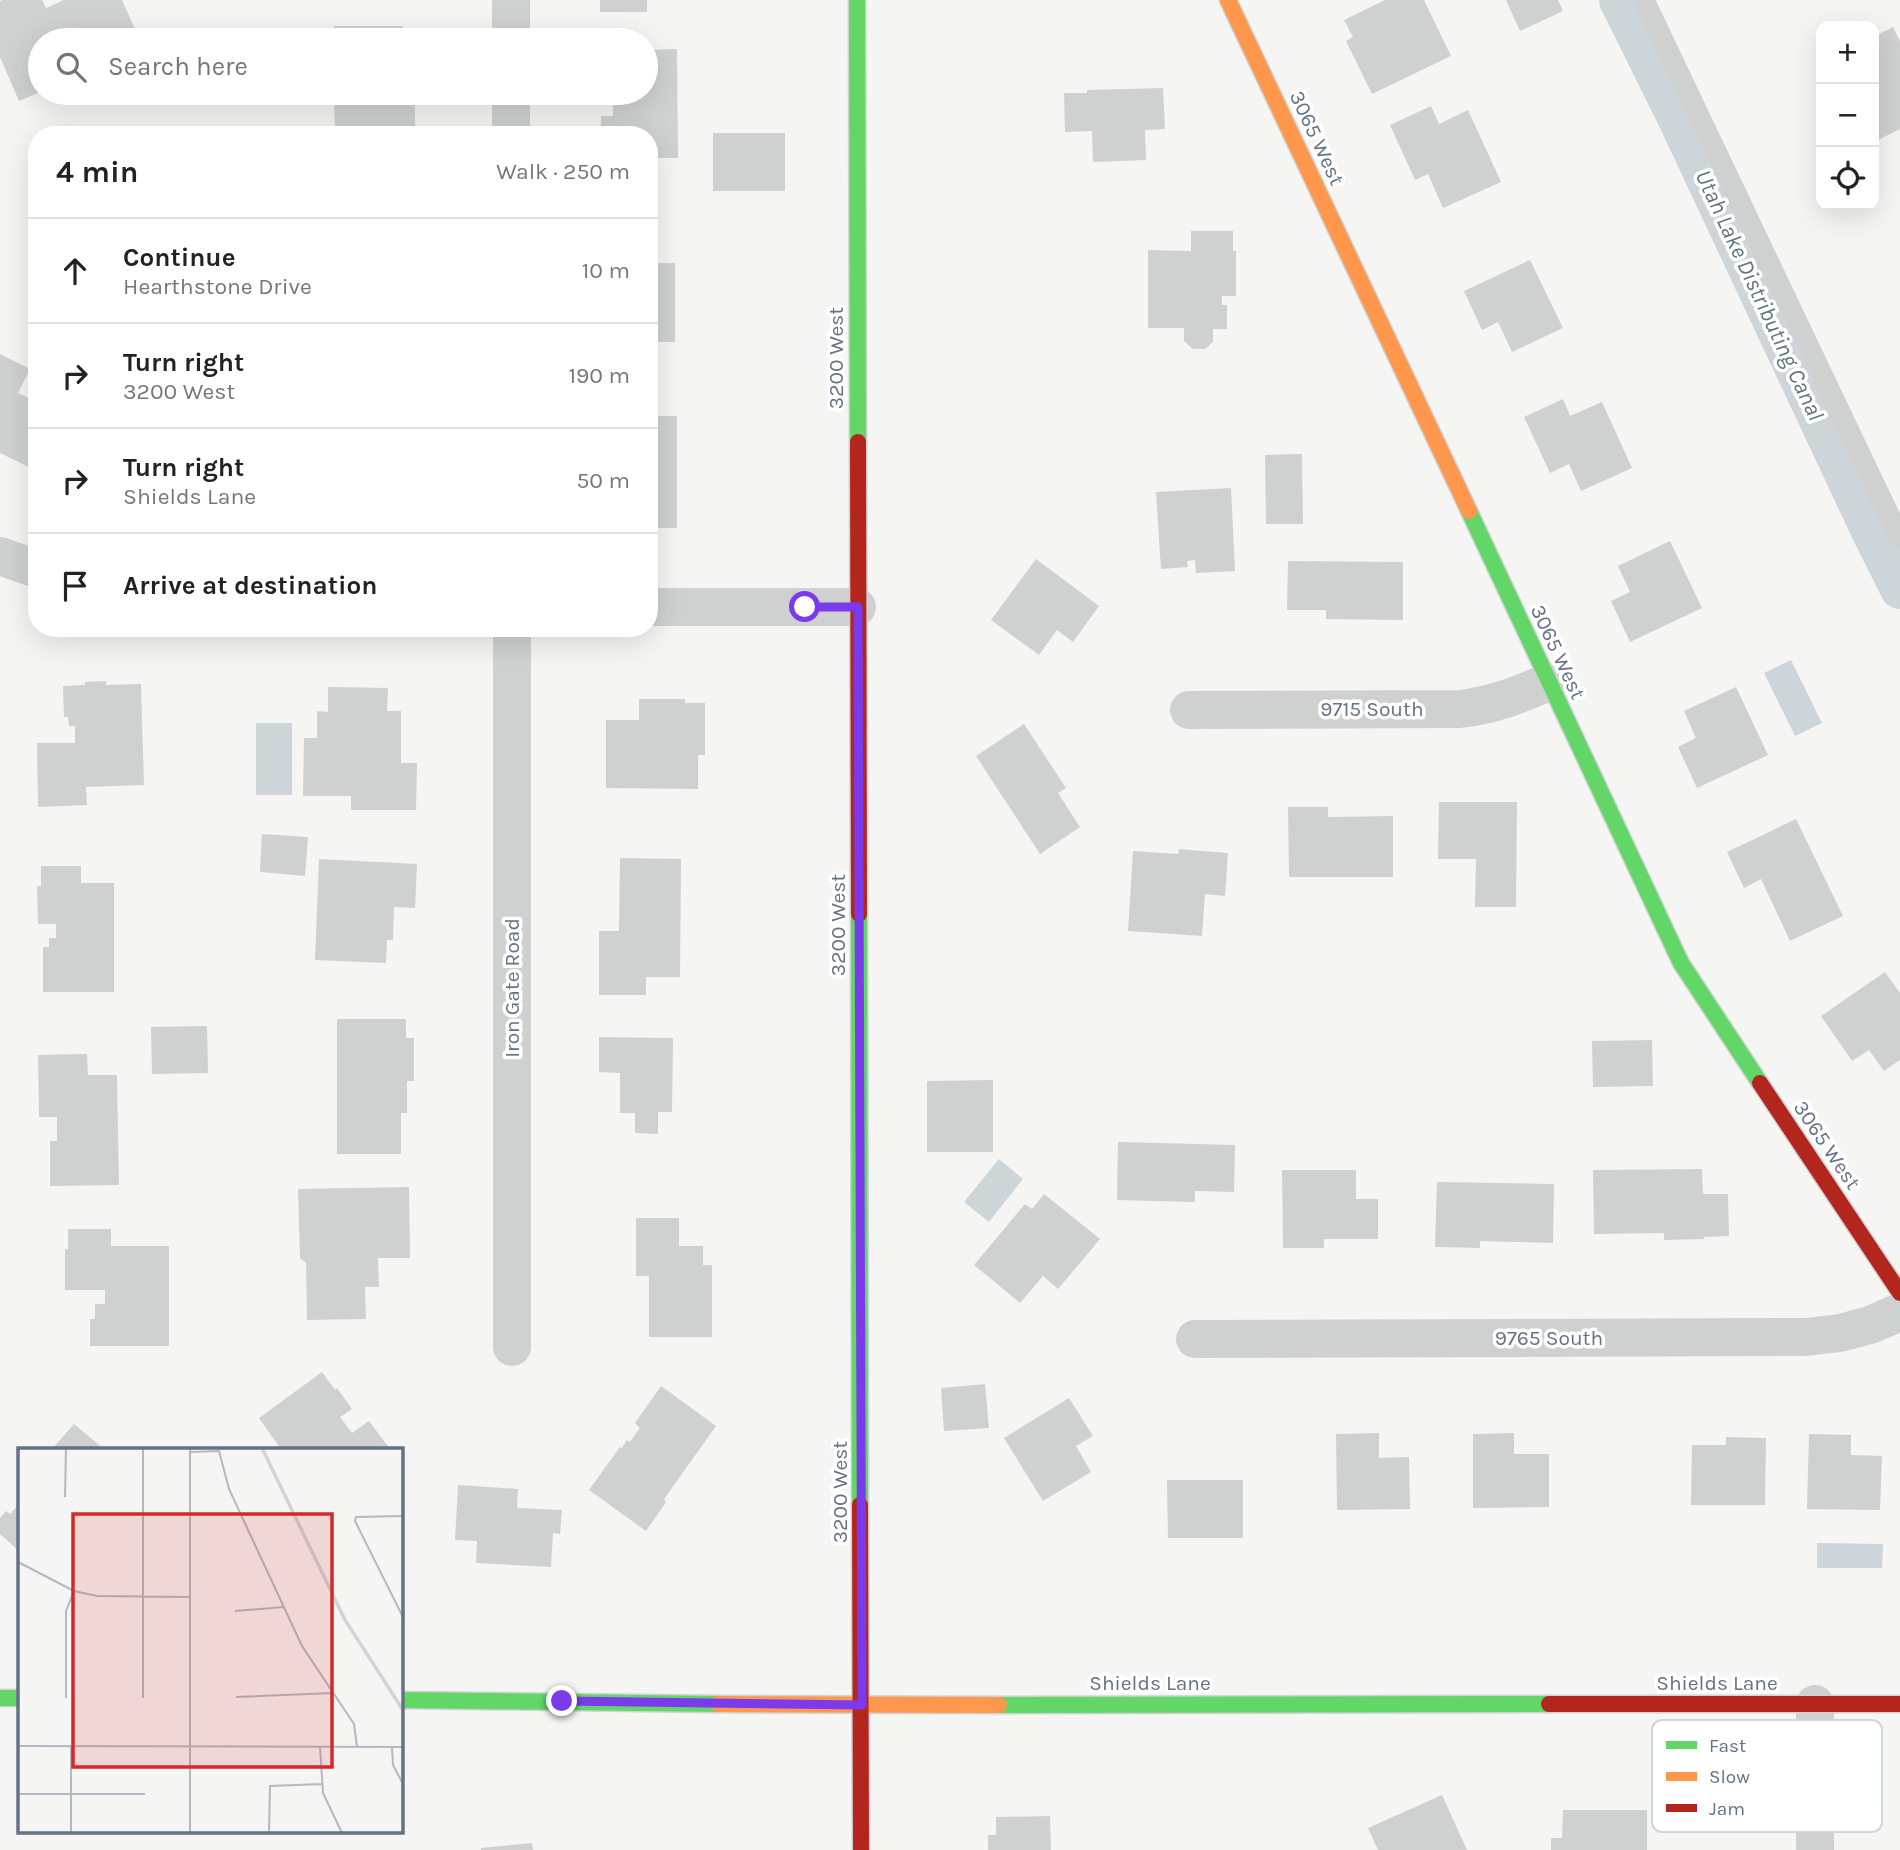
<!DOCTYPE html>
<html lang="en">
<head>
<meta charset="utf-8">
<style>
	:root { --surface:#fff; --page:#f6f6f6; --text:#222; --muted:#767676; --line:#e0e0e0 }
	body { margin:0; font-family:Karla,sans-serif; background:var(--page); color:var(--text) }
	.controls { position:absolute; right:21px; top:21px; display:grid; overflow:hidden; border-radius:14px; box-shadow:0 7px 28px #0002 }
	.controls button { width:63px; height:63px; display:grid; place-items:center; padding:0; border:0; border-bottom:2px solid var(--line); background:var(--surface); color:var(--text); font:35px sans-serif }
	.stop { position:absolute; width:21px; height:21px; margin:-16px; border:5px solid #7c3aed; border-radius:50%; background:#fff }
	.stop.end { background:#7c3aed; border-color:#fff; box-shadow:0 2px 7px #0008 }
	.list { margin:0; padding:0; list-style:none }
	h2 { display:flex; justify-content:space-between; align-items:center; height:91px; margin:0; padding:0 28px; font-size:30px }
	h2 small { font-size:23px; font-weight:400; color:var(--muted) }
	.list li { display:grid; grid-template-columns:46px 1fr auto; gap:21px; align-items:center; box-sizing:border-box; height:105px; padding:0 28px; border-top:2px solid var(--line) }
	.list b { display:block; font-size:26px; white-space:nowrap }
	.list p { margin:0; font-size:23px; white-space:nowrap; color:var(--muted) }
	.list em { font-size:23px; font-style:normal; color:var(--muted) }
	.icon { flex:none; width:38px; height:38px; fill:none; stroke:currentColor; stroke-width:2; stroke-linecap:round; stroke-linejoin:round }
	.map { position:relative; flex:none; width:1900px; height:1850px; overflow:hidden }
	.search { position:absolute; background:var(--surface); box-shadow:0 7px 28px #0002; left:28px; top:28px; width:630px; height:77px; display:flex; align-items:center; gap:18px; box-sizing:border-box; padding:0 24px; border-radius:38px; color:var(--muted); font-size:26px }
	.panel { position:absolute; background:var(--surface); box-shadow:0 7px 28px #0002; left:28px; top:126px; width:630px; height:511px; border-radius:28px }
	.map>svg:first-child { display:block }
	.water { fill:#ced5d9 }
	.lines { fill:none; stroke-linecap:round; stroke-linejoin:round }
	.canal { stroke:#ced5d9; stroke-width:40 }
	.building { fill:#cfd0d0 }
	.fast-casing { stroke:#d0d2d3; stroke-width:19 }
	.slow-casing { stroke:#d0d2d3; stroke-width:19 }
	.jam-casing { stroke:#d0d2d3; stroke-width:19 }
	.lane { stroke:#cfd0d0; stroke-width:21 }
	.street { stroke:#cfd0d0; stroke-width:38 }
	.fast { stroke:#63d668; stroke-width:16 }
	.slow { stroke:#ff974d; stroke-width:16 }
	.jam { stroke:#b3261e; stroke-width:16 }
	.route { stroke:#7c3aed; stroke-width:9 }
	.labels { text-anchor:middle; stroke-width:7; stroke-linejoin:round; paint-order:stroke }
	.street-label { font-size:21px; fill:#647285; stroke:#fff }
	.water-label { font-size:23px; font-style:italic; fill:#5f7381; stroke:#fff }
	.inset-river { fill:none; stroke:#ced5d9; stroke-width:3.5 }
	.inset-road { fill:none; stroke:#b2b9c0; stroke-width:2 }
	.view { fill:#d62828; fill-opacity:0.15; stroke:#d62828; stroke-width:3.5 }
	.inset-edge { fill:none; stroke:#647285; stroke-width:3.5 }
	.key { fill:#fff; stroke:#d0d5da; stroke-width:2 }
	.key-label { font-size:19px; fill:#647285 }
</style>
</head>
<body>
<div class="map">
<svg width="1900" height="1850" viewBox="0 0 1900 1850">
	<rect width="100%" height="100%" fill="#f5f5f3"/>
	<g class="water">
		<path d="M1791,660L1822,723L1795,736L1764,673Z"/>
		<rect x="256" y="723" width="36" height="72"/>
		<path d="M999,1159L1023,1179L989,1222L964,1202Z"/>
		<path d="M1817,1543L1883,1544L1882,1568H1817Z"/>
	</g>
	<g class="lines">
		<path class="canal" d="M1619,0L1676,115L1871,531L1900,589"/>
	</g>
	<g class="building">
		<path d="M3,0H42L46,8L64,0H122L140,40H40V92L19,101L0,57V1Z"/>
		<rect x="600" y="0" width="47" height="12"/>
		<path d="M1385,0H1424L1451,56L1372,94L1346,41L1353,37L1344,20Z"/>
		<path d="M1506,0H1558L1563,11L1520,31Z"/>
		<rect x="334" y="26" width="69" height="14"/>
		<path d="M1893,27L1900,41V129L1874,142V37Z"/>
		<path d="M677,49L678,158H649V135H601V116H613V98H617V93H646V50Z"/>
		<path d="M1163,88L1165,129L1145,130L1146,160L1093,162L1092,131L1065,132L1064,93H1087V90Z"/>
		<path d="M334,93H400V96H415V135H335Z"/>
		<path d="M1431,106L1439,124L1468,110L1501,182L1443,208L1428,174L1415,180L1390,125Z"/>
		<rect x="713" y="133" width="72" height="58"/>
		<path d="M1191,231H1233V251H1236V296H1222V305H1227V329H1213V342L1205,349H1193L1184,341V328H1148V250L1191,251Z"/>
		<path d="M1530,260L1563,328L1512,352L1498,322L1482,330L1464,291Z"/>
		<rect x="649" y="263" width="26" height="79"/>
		<path d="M0,354L30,369L18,393L37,402V467L35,470L0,453Z"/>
		<path d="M1563,399L1570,416L1602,402L1632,468L1581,491L1569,464L1550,473L1524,417Z"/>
		<rect x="649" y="416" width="28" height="112"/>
		<path d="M1302,454L1303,524H1266L1265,455Z"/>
		<path d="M1231,488L1235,571L1196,573L1195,560L1187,561L1188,567L1161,569L1156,492Z"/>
		<path d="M1670,541L1702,608L1630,642L1611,601L1630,592L1618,566Z"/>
		<path d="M1036,559L1099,606L1073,642L1057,630L1039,655L991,620Z"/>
		<path d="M1288,561L1403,562V620L1326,619V610H1287Z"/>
		<path d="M106,681V685L141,684L144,785L86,787L87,805L38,807L37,743H75V726H69L68,717H64L63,686L85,685V682Z"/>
		<path d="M328,687L388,688L387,711H401V763H417L416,810H351V796H303L304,738H317V711L328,712Z"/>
		<path d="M1736,687L1768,755L1697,788L1678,747L1696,738L1684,711Z"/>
		<path d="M639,699H685V703H705V755H698V789L606,788V720H639Z"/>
		<path d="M1024,724L1066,788L1058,793L1080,827L1040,854L976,756Z"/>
		<path d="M1439,802H1517L1516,907H1475L1476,859H1438Z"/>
		<path d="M1288,807H1328V817L1393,816V877H1289Z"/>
		<path d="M1796,819L1843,916L1790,941L1761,879L1744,888L1727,852Z"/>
		<path d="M262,834L308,837L305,876L260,872Z"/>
		<path d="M1179,849L1228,853L1225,896L1205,894L1202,936L1128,931L1133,851L1178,854Z"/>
		<path d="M620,858L681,859L680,977H646V995H599V931H619Z"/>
		<path d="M319,859L417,864L415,908L394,907L393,940H387L386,963L315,960Z"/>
		<path d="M41,866H81V883H114V992H43V947H49V938H56V924H38L37,886H41Z"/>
		<path d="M1885,972L1900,993V1060L1884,1071L1869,1050L1852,1061L1821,1016Z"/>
		<path d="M337,1019H406V1038H414V1081H407V1113H401V1154H337Z"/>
		<path d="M207,1026L208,1073L152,1074L151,1027Z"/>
		<path d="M599,1037L673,1038L672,1112H658V1134L635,1133V1113H620V1073L599,1072Z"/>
		<path d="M1652,1040L1653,1086L1593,1087L1592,1041Z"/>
		<path d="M87,1054L88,1075H117L119,1185L50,1186V1141H57V1117H39L38,1055Z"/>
		<path d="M993,1080V1152H927V1081Z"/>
		<path d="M1118,1142L1235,1145L1234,1192L1195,1191V1202L1117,1200Z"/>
		<path d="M1702,1169L1703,1194H1728L1729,1236L1704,1237V1239L1664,1240V1233L1594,1234L1593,1170Z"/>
		<path d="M1282,1170H1356V1199H1378V1239H1324V1248H1283Z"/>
		<path d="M1437,1182L1554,1184L1553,1243L1480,1241V1248L1435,1247Z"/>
		<path d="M409,1187L410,1258H378L379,1287H365L366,1319L307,1320L306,1263L300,1258L298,1189Z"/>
		<path d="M1044,1194L1100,1239L1058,1289L1043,1276L1020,1303L974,1265L1025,1204L1032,1209Z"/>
		<path d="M636,1218H679V1246H703V1265H712V1337H649V1276H636Z"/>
		<path d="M68,1229H111V1246H169V1346H90V1319H95V1304H105V1290H65V1249H68Z"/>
		<path d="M322,1372L335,1390L337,1388L352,1409L340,1417L352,1433L369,1421L390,1449H281L259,1418Z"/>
		<path d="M985,1384L989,1428L944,1431L941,1388Z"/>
		<path d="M661,1386L716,1426L664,1499L666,1502L646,1531L589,1490L620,1447L622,1448L627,1440L630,1442L640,1428L635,1423Z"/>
		<path d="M1069,1398L1093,1436L1076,1446L1091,1472L1043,1501L1004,1438Z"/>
		<path d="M74,1424L104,1449H52Z"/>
		<path d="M1379,1433V1458L1409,1457L1410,1509L1337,1510L1336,1434Z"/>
		<path d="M1514,1433V1454H1549V1507L1473,1508V1434Z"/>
		<path d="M1809,1434L1851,1435V1455L1882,1456L1880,1510L1807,1509Z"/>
		<path d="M1726,1437L1766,1438L1765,1505H1691L1692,1445H1726Z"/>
		<path d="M1167,1480H1243V1538H1168Z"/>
		<path d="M458,1485L518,1489L517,1508L562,1510L560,1534L553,1533L551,1567L476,1563L477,1541L455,1540Z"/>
		<path d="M19,1504V1551L0,1534V1518L6,1511L10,1514Z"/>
		<path d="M1442,1795L1467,1850H1378L1368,1828Z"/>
		<path d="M1563,1810H1647V1850H1551V1838H1562Z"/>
		<path d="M1050,1816L1051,1850H988V1835H996V1817Z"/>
		<path d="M532,1843L533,1850H481V1848Z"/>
	</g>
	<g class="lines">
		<defs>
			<g id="fast">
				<path d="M857,0L858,442"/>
				<path d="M1469,511L1681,963L1760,1083"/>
				<path d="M859,914L860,1505"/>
				<path d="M0,1698H19"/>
				<path d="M401,1700L718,1704"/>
				<path d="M999,1705L1549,1704"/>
			</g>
			<g id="slow">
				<path d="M1228,0L1469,511"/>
				<path d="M718,1704L999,1705"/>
			</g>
			<g id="jam">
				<path d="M858,442L859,914"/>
				<path d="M1760,1083L1900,1293"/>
				<path d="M860,1505L861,1850"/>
				<path d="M1549,1704H1900"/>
			</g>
		</defs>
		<use href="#fast" class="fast-casing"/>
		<use href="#slow" class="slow-casing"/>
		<use href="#jam" class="jam-casing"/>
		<path class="lane" d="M1644,0L1900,538"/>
		<g class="street">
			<path d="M511,0V40"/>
			<path d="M511,93V135"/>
			<path d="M0,556L37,569"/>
			<path d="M649,607H857"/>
			<path d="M512,628V1347"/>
			<path d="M1189,710L1460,709C1494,705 1518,695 1549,682"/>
			<path d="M1195,1339L1806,1337L1840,1333L1870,1325L1900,1312"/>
			<path d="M1815,1704V1850"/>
		</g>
		<use href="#fast" class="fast"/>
		<use href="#slow" class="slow"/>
		<use href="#jam" class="jam"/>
	</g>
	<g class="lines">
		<path class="route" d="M562,1701L862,1705L858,607H805"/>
	</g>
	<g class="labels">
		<g class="street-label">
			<text transform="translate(1317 138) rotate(65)" y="7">3065 West</text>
			<text transform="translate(836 358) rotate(-90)" y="7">3200 West</text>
			<text transform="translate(1558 652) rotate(65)" y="7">3065 West</text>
			<text x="1372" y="716">9715 South</text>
			<text transform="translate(838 925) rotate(-90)" y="7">3200 West</text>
			<text transform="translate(512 988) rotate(-90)" y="7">Iron Gate Road</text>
			<text transform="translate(1827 1145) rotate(56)" y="7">3065 West</text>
			<text x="1549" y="1345">9765 South</text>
			<text transform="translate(840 1492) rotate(-90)" y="7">3200 West</text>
			<text x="1150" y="1690">Shields Lane</text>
			<text x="1717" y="1690">Shields Lane</text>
		</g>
		<g class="water-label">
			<text transform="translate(1760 295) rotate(65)" y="8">Utah Lake Distributing Canal</text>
		</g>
	</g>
	<g transform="translate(18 1448)">
		<rect width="385" height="385" fill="#f5f5f3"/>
		<path class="inset-river" d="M244,0L327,172L385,262"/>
		<path class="inset-road" d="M125,0V250M172,0V385M172,4L201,3L211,41L284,198L336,276L339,299M47,49L48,0M385,68L338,69L337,73L385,169M0,114L56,143L79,148L172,149M217,163L266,159M218,249L315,245M48,250V163L56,143M0,298L385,299M302,299L305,345L324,385M374,299L375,317L385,336M0,346H127M53,385V298M251,385L252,338L304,336"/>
		<path class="view" d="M55,66H314V319H55Z"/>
		<rect width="385" height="385" class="inset-edge"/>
	</g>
	<rect x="1652" y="1720" width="230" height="112" rx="10" class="key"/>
	<rect x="1666" y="1741" width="31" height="8" fill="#63d668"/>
	<rect x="1666" y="1772" width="31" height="9" fill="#ff974d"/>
	<rect x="1666" y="1804" width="31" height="8" fill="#b3261e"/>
	<g class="key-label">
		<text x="1709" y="1752">Fast</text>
		<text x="1709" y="1783">Slow</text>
		<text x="1709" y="1815">Jam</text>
	</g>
</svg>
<div class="controls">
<button>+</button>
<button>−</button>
<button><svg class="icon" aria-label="locate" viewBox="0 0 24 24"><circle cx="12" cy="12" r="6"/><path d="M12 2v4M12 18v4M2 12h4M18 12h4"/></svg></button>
</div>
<div class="stop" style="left:805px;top:607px"></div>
<div class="stop end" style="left:562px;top:1701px"></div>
<div class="search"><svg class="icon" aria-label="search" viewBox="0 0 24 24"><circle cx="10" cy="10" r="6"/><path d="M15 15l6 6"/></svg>Search here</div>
<section class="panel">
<h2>4 min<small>Walk · 250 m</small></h2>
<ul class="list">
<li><svg class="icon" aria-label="ahead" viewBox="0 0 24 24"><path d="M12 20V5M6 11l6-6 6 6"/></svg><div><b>Continue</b><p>Hearthstone Drive</p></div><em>10 m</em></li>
<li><svg class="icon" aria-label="right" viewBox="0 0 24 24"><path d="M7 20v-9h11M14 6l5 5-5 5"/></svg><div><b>Turn right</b><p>3200 West</p></div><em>190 m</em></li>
<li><svg class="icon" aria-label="right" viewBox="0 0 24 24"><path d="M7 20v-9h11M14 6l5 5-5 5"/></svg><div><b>Turn right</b><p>Shields Lane</p></div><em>50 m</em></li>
<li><svg class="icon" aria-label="arrive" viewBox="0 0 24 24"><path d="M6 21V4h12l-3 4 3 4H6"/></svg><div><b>Arrive at destination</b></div></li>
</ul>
</section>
</div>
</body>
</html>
